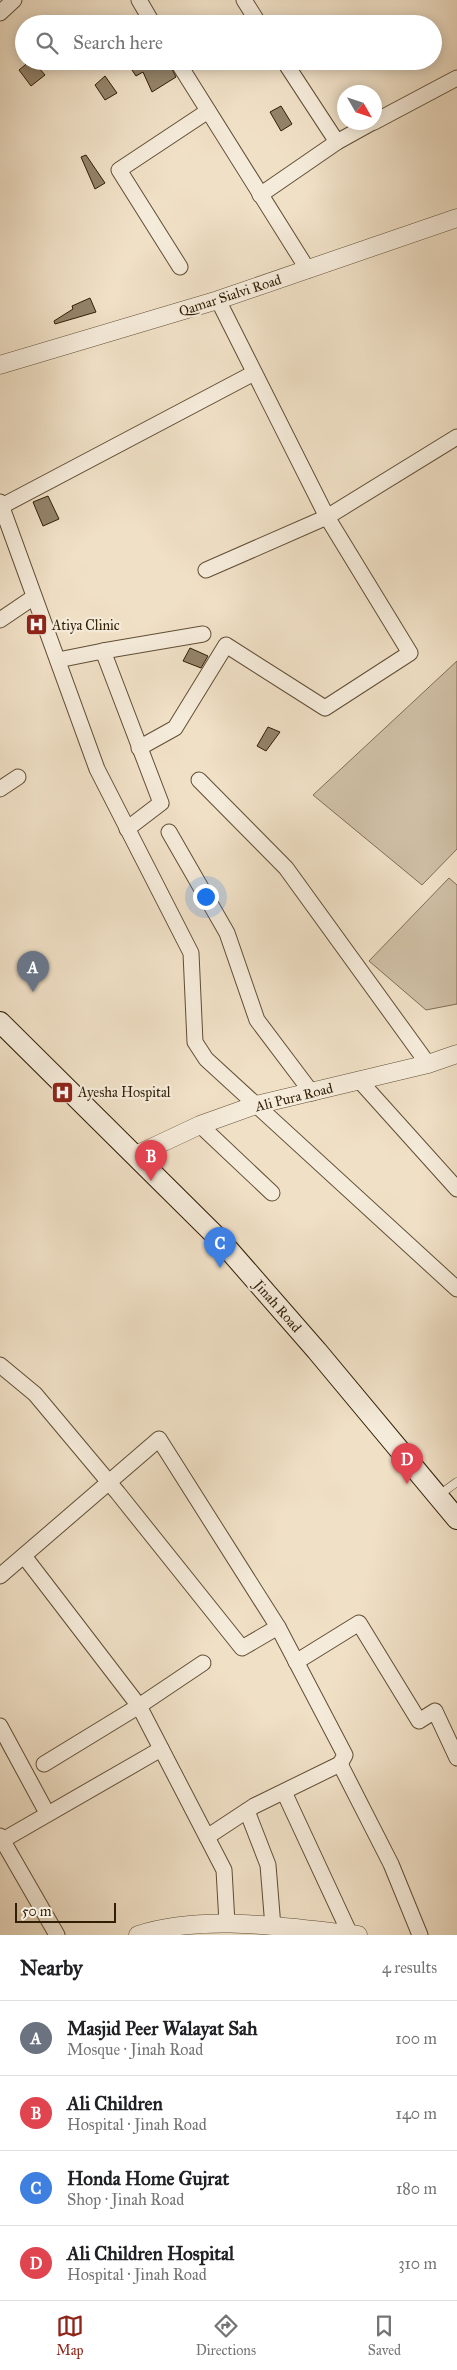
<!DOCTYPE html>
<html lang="en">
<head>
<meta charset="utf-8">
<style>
	:root { --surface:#fff; --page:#f2f2f2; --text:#202124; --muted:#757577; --line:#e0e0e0; --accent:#8f2418 }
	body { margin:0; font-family:"IM FELL Great Primer",serif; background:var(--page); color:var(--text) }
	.compass { position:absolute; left:337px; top:85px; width:45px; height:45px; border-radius:50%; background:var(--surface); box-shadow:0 2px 12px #0003; rotate:129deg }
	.scale { position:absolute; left:15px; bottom:12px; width:101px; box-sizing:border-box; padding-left:5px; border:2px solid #301e05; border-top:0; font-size:14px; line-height:18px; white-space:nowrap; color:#301e05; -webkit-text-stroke:4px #f5ebda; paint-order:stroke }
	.you { position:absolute; left:205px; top:896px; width:18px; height:18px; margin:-12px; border:4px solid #fff; border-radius:50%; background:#1a73e8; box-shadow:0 0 0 8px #1a73e833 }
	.badge { display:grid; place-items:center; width:32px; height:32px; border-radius:50%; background:var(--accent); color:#fff; font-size:16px; font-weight:700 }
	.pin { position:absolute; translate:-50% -41px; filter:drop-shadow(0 1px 2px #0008) }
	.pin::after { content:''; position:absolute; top:26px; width:18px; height:15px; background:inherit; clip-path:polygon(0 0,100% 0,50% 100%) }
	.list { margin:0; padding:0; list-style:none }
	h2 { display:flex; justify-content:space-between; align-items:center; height:65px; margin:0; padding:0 20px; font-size:21px }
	h2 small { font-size:16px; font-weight:400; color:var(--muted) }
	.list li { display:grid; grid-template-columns:32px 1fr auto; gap:15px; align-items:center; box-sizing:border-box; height:75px; padding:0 20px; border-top:1px solid var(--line) }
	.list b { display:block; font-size:19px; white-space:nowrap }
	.list p { margin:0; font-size:16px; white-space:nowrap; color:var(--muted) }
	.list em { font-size:16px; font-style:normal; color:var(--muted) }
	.icon { flex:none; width:28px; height:28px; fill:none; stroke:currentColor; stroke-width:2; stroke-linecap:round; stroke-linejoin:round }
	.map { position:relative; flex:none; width:457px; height:1935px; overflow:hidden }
	.search { position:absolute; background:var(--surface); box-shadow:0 2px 12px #0003; left:15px; right:15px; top:15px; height:55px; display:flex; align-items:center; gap:12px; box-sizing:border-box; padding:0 18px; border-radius:28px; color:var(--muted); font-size:19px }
	.sheet { height:365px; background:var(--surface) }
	nav { display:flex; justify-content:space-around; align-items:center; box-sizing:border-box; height:70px; border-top:1px solid var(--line); background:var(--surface); font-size:14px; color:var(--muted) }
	nav a { display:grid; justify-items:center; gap:2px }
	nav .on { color:var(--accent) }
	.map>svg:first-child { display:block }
	.green { fill:#cfbfa5; stroke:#806e55 }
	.building { fill:#948369; stroke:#301e05 }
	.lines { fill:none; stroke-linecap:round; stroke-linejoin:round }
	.service-casing { stroke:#604e35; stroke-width:9 }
	.minor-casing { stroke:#604e35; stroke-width:17 }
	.tertiary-casing { stroke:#604e35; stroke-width:19 }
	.secondary-casing { stroke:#301e05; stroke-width:22 }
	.service { stroke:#f5ebda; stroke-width:8 }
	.minor { stroke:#f5ebda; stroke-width:15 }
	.tertiary { stroke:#f5ebda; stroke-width:18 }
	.secondary { stroke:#f5ebda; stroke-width:20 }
	.labels { text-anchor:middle; stroke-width:4.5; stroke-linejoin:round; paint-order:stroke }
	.street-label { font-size:14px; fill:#301e05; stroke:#f5ebda }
	.poi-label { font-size:14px; fill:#301e05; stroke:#f5ebda; text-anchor:start }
</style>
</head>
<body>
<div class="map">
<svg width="457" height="1935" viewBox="0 0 457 1935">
	<rect width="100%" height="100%" fill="#f0e0c6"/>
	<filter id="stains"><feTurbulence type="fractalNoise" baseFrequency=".004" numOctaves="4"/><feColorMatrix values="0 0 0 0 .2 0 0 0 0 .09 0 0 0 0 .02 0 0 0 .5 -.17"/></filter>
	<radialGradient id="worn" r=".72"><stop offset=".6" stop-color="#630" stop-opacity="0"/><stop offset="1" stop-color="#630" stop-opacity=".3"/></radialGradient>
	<g class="green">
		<path d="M457,661V849L422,885L313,795Z"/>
		<path d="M449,878L457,885V1004L426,1010L369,961Z"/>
	</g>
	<g class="building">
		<path d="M30,61H33L45,75L31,86L19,70Z"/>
		<path d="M126,61H159L152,66L154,70L168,61L176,77L152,92L143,72L136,76Z"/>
		<path d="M105,76L117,93L105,100L95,85Z"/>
		<path d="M281,106L292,124L281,131L270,112Z"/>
		<path d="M86,155L105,183L95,189L81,157Z"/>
		<path d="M90,298L96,312L55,324L54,321L73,309L72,306Z"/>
		<path d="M48,496L59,519L43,526L33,502Z"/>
		<path d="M190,648L208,656L201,668L183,661Z"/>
		<path d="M268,727L280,732L266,751L257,746Z"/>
	</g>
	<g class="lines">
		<defs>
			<path id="service" d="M439,1495L457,1482"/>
			<g id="minor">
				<path d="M139,0L153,24"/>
				<path d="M244,0L259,24"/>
				<path d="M0,13L14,0"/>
				<path d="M177,61L308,270"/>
				<path d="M284,61L337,142"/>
				<path d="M374,122L457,78"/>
				<path d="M260,195L337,142L373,122"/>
				<path d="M180,267L119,170L208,111"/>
				<path d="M0,502L97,769L191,953L195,1042L206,1059L457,1289"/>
				<path d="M2,506L254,373"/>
				<path d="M206,570L327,517L457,437"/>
				<path d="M0,620L34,597"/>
				<path d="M103,651L203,634"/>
				<path d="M58,660L103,651L161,803L127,829"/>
				<path d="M139,748L175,728L226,645L325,708L410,653L327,517L218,300"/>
				<path d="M199,780L286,868L428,1064"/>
				<path d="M0,789L18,777"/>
				<path d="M169,832L227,933L257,1020L312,1093"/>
				<path d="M359,1080L457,1189"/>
				<path d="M200,1125L272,1193"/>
				<path d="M0,1365L35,1394L118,1493L242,1648L278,1627L345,1755L340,1764"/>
				<path d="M24,1556L139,1706L224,1870L227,1923"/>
				<path d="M0,1576L159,1439L278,1627"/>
				<path d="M296,1662L359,1623L419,1721L435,1711L457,1758"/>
				<path d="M0,1726L47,1813"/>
				<path d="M44,1764L139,1706L203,1663"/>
				<path d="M284,1792L350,1934"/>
				<path d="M247,1811L268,1865L273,1927"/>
				<path d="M0,1836L57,1935"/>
				<path d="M207,1837L254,1806L340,1764L391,1864L420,1935"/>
				<path d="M3,1840L161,1749"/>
			</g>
			<g id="tertiary">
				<path d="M0,365L218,300L457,218"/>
				<path d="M136,1155L200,1125L256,1105L428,1064L457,1054"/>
				<path d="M138,1935C205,1913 290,1928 358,1935"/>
			</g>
			<path id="secondary" d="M0,1022L221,1241L317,1351L457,1519"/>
		</defs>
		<use href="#service" class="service-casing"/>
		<use href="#minor" class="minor-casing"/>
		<use href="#tertiary" class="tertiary-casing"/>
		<use href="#secondary" class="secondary-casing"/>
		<use href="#service" class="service"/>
		<use href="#minor" class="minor"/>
		<use href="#tertiary" class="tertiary"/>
		<use href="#secondary" class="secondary"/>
	</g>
	<defs>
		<symbol id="hospital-square" viewBox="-11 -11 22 22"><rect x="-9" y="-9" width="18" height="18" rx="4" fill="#8f2418" stroke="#f5ebda"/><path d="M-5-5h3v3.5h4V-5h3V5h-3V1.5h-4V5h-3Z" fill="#fff"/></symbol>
	</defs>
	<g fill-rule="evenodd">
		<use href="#hospital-square" x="24" y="612" width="25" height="25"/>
		<use href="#hospital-square" x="50" y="1080" width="25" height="25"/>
	</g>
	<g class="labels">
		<g class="street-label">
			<text transform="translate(230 295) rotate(-18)" y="5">Qamar Sialvi Road</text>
			<text transform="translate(294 1097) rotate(-14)" y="5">Ali Pura Road</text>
			<text transform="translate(278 1306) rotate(49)" y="5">Jinah Road</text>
		</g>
		<g class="poi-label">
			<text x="52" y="630">Atiya Clinic</text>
			<text x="78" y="1097">Ayesha Hospital</text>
		</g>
	</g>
	<rect width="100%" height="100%" filter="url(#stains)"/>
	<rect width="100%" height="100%" fill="url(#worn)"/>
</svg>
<svg class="compass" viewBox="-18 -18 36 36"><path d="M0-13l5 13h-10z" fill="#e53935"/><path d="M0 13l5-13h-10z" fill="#757577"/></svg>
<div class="scale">50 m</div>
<div class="you"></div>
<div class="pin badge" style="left:33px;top:992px;background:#6b7280">A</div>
<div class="pin badge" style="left:151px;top:1181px;background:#e0444e">B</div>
<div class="pin badge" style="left:220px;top:1268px;background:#3f7fe0">C</div>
<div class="pin badge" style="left:407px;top:1484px;background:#e0444e">D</div>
<div class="search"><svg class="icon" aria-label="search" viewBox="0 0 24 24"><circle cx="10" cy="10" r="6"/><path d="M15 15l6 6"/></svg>Search here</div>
</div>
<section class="sheet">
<h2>Nearby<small>4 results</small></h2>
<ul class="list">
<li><span class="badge" style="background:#6b7280">A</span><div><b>Masjid Peer Walayat Sah</b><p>Mosque · Jinah Road</p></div><em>100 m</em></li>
<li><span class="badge" style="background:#e0444e">B</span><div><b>Ali Children</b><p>Hospital · Jinah Road</p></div><em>140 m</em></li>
<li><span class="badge" style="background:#3f7fe0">C</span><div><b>Honda Home Gujrat</b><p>Shop · Jinah Road</p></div><em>180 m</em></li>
<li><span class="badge" style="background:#e0444e">D</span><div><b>Ali Children Hospital</b><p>Hospital · Jinah Road</p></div><em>310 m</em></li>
</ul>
</section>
<nav>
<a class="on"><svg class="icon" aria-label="map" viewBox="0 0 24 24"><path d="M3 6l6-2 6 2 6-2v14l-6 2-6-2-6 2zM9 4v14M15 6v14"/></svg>Map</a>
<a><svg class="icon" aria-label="directions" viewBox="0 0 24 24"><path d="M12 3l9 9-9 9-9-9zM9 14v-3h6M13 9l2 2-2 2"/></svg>Directions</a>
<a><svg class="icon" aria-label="saved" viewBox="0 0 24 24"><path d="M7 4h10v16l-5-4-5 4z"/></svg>Saved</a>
</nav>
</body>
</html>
